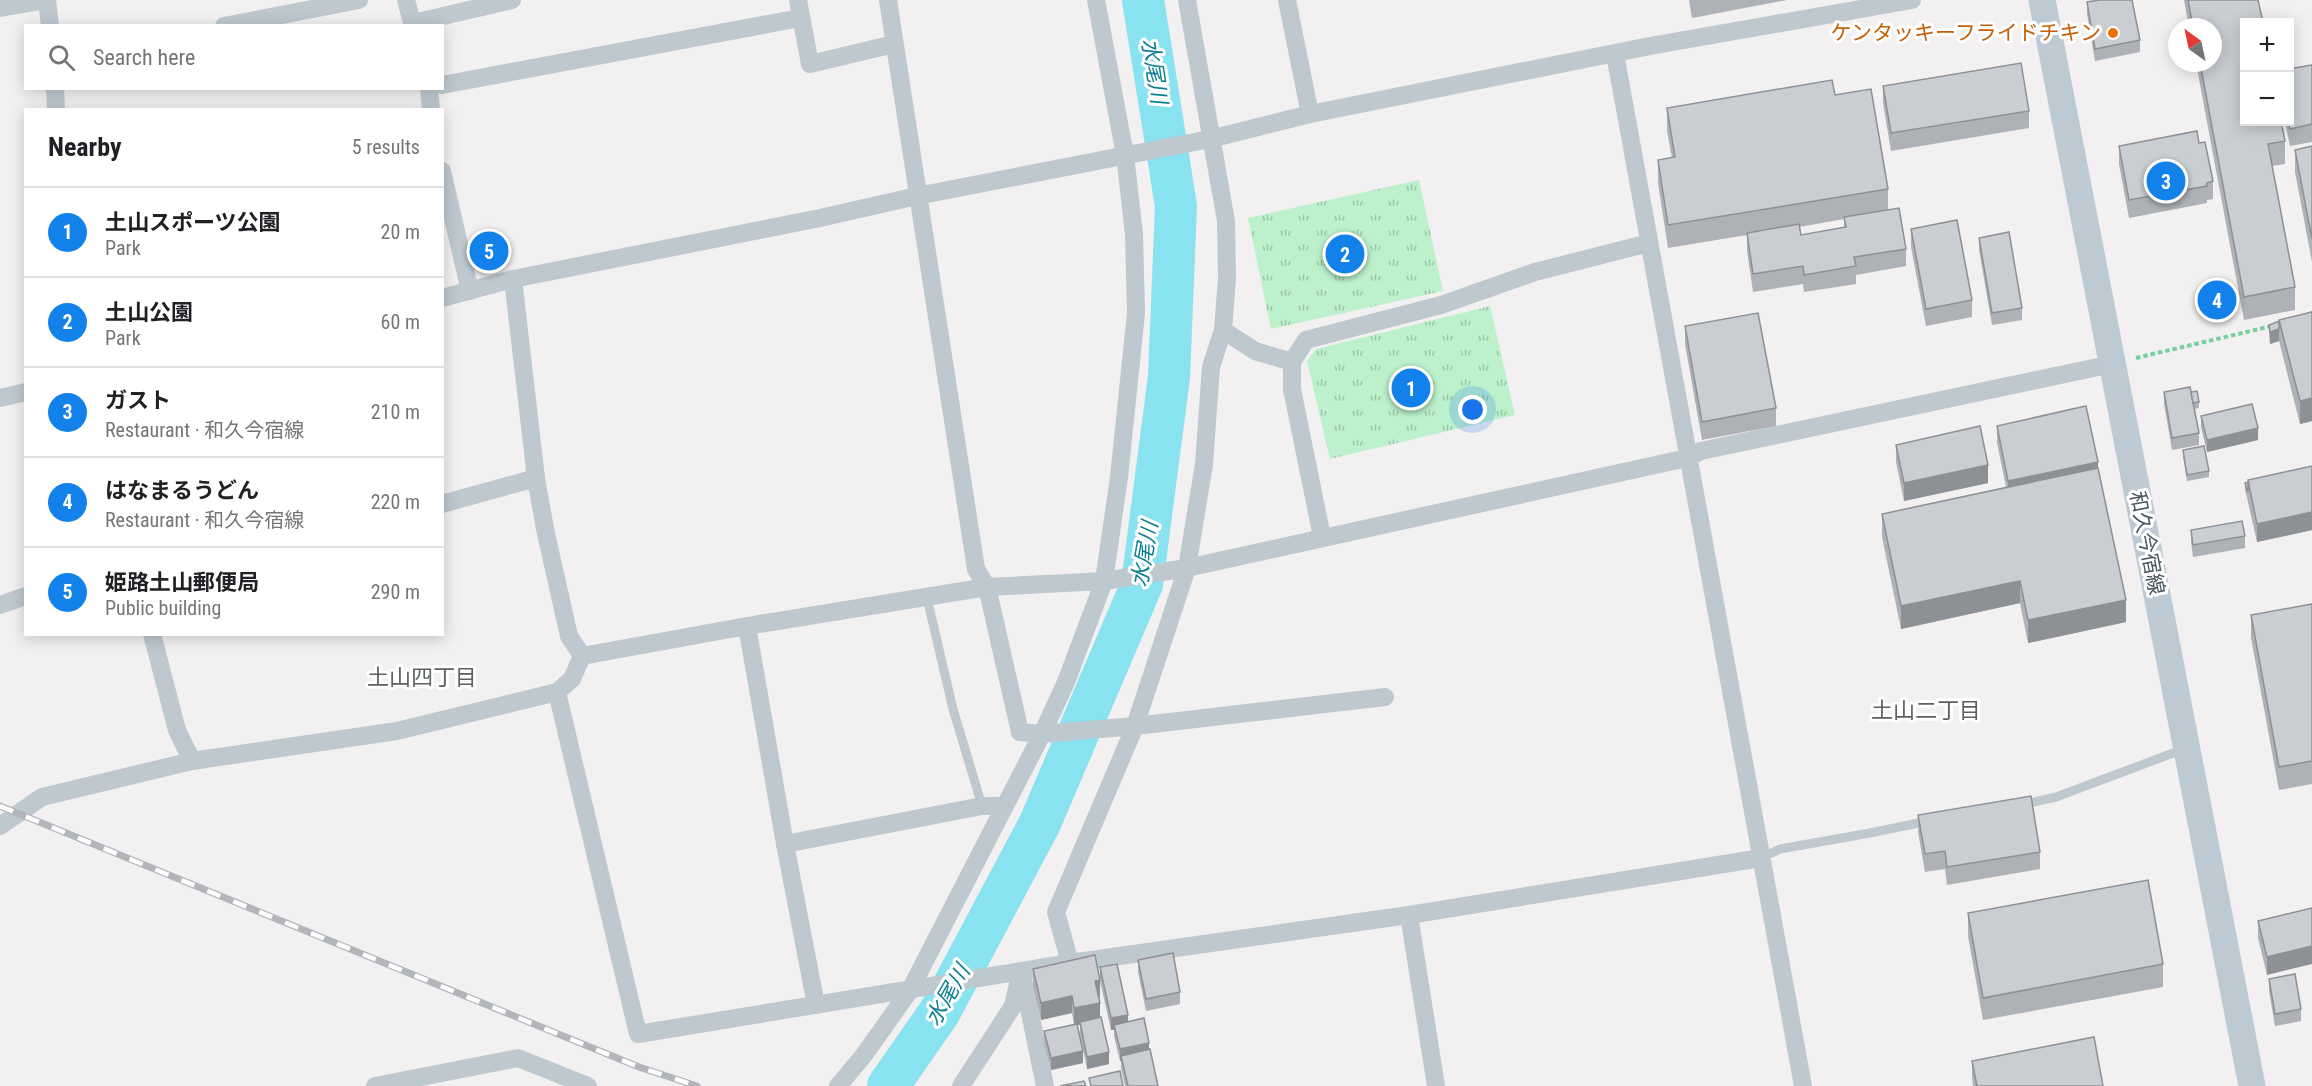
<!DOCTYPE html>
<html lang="en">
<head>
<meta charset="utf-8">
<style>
	:root { --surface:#fff; --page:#f2f2f2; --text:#202124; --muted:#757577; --line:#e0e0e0; --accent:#1281ea }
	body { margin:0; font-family:"Roboto Condensed","Noto Sans JP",sans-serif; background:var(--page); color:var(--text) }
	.controls { position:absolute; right:18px; top:18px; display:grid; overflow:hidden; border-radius:0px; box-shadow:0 3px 15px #0003 }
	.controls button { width:54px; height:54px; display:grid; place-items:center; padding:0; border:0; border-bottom:2px solid var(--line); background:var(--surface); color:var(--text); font:30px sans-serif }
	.compass { position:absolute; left:2168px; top:18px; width:54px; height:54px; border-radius:50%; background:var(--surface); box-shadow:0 3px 15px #0003; rotate:327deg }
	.you { position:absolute; left:1473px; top:410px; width:21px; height:21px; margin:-15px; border:4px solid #fff; border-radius:50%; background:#1a73e8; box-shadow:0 0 0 9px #1a73e833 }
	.badge { display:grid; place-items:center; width:39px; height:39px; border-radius:50%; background:var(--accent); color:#fff; font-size:20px; font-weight:700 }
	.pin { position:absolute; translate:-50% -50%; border:3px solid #fff; box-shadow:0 2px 6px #0006 }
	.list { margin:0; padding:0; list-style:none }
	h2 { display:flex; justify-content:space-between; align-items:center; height:78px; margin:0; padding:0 24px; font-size:26px }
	h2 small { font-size:20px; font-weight:400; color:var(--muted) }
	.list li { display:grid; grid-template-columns:39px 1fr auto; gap:18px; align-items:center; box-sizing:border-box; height:90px; padding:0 24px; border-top:2px solid var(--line) }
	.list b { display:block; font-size:22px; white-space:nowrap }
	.list p { margin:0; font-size:20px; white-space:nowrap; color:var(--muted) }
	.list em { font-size:20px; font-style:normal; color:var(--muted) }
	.icon { flex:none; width:33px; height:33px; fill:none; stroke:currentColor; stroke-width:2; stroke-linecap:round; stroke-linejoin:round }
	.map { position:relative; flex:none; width:2312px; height:1086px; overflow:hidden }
	.search { position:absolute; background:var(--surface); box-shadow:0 3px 15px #0003; left:24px; top:24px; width:420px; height:66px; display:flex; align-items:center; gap:15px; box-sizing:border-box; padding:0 21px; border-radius:0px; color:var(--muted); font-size:22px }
	.panel { position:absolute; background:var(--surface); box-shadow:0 3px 15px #0003; left:24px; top:108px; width:420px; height:528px; border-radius:0px }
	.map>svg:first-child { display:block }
	.park { fill:url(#park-tufts) }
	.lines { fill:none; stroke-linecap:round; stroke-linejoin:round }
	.river { stroke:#89e2ef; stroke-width:42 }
	.path { stroke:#74d09c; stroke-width:4; stroke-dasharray:4.5 3; stroke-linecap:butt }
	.service { stroke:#bdc9cf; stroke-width:9 }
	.minor { stroke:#bdc9cf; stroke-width:18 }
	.secondary { stroke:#bdcad4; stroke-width:27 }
	.rail-casing { stroke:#b2b6bb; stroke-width:7 }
	.rail { stroke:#fff; stroke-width:4.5; stroke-dasharray:14; stroke-linecap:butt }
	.wall { fill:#aeb1b5; fill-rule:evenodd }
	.shaded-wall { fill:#8d9094 }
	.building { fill:#caced3; stroke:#8d9094; stroke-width:1.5 }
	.food-dot { fill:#e8710a; stroke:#fff; stroke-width:2 }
	.labels { text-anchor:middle; stroke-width:6; stroke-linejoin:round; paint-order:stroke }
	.food-label { font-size:21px; fill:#c56008; stroke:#fff; text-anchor:end }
	.street-label { font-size:21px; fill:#47555e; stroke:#fff }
	.water-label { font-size:22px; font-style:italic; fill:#097f91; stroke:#fff }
	.neighbourhood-label { font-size:22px; fill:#5c6165; stroke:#fff }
</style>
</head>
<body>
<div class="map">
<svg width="2312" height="1086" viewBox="0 0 2312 1086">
	<defs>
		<pattern id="park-tufts" width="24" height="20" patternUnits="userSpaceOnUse" patternTransform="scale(1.5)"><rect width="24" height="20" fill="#bdf1cd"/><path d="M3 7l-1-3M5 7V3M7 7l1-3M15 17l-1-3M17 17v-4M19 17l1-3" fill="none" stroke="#9bc6aa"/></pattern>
	</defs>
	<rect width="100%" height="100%" fill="#f2f0f0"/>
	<g class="park">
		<path d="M1419,180L1443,291L1271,329L1248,218Z"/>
		<path d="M1490,306L1515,415L1330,459L1307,361L1316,349Z"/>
	</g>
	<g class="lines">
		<path class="river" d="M888,1086L939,1013L1040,823L1142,584L1169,377L1176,206L1143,0"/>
		<path class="path" d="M2136,358L2272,326"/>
		<g class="service">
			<path d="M927,598L953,709L982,806"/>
			<path d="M2021,805L2056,797L2184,749"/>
			<path d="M1761,858L1780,849L1870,833L1928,821"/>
		</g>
		<g class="minor">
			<path d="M47,0L50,26"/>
			<path d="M406,0L413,26"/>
			<path d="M798,0L810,64L894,44"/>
			<path d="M888,0L976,569L987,587L1020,732L1042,734L1135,726L1385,697"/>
			<path d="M1287,0L1310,114"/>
			<path d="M0,8L47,0"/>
			<path d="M413,23L512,0"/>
			<path d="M224,26L359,0"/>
			<path d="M1615,54L1803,1086"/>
			<path d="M442,85L800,18"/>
			<path d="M55,88L56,110"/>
			<path d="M429,88L431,110"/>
			<path d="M442,171L470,291"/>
			<path d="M513,279L536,478L545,529L569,636L582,656"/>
			<path d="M442,298L513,279L820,218L917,196L1210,139L1310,114L1650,46L1912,0"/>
			<path d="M1223,330L1255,351L1292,362"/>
			<path d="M0,398L26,392"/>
			<path d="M442,504L536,478"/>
			<path d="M1322,537L1292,389V362L1306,340L1441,305L1535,272L1649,243"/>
			<path d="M0,605L26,596"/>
			<path d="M747,626L785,844L816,1005"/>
			<path d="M152,634L177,730L192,761"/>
			<path d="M582,656L747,626L987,587L1104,581L1187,568L1687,458L1701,451L2112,364"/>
			<path d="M557,692L638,1034L1070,963L1409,915L1761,858"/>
			<path d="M0,826L42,797L192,761L397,731L557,692L572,679L582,656"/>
			<path d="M785,844L982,806H1005"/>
			<path d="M1409,915L1436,1086"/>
			<path d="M1070,963L1056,912L1135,726L1187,568L1204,464L1211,367L1223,330L1227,278L1226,221L1187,0"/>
			<path d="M1023,979L1045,1086"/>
			<path d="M375,1086L518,1058L588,1086"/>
			<path d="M838,1086L864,1055L910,990L1042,734L1066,682L1104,581L1119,477L1136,313L1134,234L1125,155L1096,0"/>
			<path d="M961,1086L1013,1006L1021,971"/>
		</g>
		<path class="secondary" d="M2042,0L2252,1086"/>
		<defs>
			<path id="rail" d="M0,806L639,1067L697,1086"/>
		</defs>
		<use href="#rail" class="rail-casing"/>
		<use href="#rail" class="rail"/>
	</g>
	<g class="wall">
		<path d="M1689,0H1787L1692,18Z"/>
		<path d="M2184,0H2258L2285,141V164L2272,166L2295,287V310L2244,320L2196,63H2213V27H2189Z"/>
		<path d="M2087,2L2140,40V52L2095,61L2087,14Z"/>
		<path d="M2312,65V142L2290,146L2285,122H2289Z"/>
		<path d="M1883,86L2029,111V128L1891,151L1883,103Z"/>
		<path d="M1835,95L1888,189V210L1906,249V266L1856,275V284L1804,292L1803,284L1753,292L1747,251V235L1668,248L1658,183V160L1672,158L1667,131V108ZM1844,219V227L1801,235L1799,227Z"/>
		<path d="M2199,143L2213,181V199L2207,200V203L2129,218L2119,164V146Z"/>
		<path d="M2312,146V262L2295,172V150Z"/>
		<path d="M1911,229L1972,300V317L1926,326L1911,247Z"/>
		<path d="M1979,238L2022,308V320L1992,325L1979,250Z"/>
		<path d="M2312,311V421L2300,424L2279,341L2270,344L2269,336V325Z"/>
		<path d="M1685,326L1776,408V426L1702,440L1685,344Z"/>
		<path d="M2164,392H2191L2199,402V408L2194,409L2199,433V445L2172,450L2164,404Z"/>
		<path d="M2201,416L2258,440L2207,452L2201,427Z"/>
		<path d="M1997,426L2098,468L2126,622L2028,643L2020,603L1901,629L1882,537V514L2006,487L1997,443Z"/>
		<path d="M1896,445L1988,483L1904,501L1896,462Z"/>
		<path d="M2183,450L2209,471V477L2187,481L2183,456Z"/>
		<path d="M2312,466V530L2257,542L2245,489V483Z"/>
		<path d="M2191,530L2245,536V548L2193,557L2191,542Z"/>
		<path d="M2312,604V784L2279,790L2251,638V615Z"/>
		<path d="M1918,815L2040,852V869L1947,885L1945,869L1925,872L1918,832Z"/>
		<path d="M2312,908L2267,975L2258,938V921Z"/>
		<path d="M1968,913L2163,964V987L1983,1020L1968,936Z"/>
		<path d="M1138,960L1180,992V1004L1146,1011L1138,972Z"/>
		<path d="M1100,967L1128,1021L1149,1049L1158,1086H1125L1121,1068V1061H1120L1114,1036V1030H1111L1100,981V997L1099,998L1100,1017L1109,1064L1087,1069L1080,1034V1025H1077L1083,1063L1051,1070L1044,1043V1031L1074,1024L1072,1013L1041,1020L1033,986V969L1100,978Z"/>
		<path d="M2269,979L2301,1009V1021L2275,1026L2269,991Z"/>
		<path d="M1972,1061L2103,1086H1973L1972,1078Z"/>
	</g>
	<g class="shaded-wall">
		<path d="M2279,329V341L2270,344V332Z"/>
		<path d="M2312,398V421L2300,424V401Z"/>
		<path d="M2258,428V440L2207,452V440Z"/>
		<path d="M2098,462V479L2008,499V481Z"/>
		<path d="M1988,465V483L1904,501V483Z"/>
		<path d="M2312,512V530L2257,542V524Z"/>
		<path d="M2020,581V603L1901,629V606Z"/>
		<path d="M2126,600V622L2028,643V620Z"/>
		<path d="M2312,946V964L2267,975V957Z"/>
		<path d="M1100,980V997L1095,998V981Z"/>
		<path d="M1072,996V1013L1041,1020V1003Z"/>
		<path d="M1100,1003V1020L1080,1022V1025L1074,1026V1008Z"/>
		<path d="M1128,1015V1026L1114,1025V1030H1111V1018Z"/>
		<path d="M1149,1043V1054L1121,1056V1061H1120V1049Z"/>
		<path d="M1083,1051V1063L1051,1070V1058Z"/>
		<path d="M1109,1052V1064L1087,1069V1057Z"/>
	</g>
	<g class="building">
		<path d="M2100,0H2132L2140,40L2095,49L2087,2Z"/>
		<path d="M2188,0H2258L2263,22H2244V122H2281L2285,141L2268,144L2295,287L2244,297L2200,63H2213V27H2193Z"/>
		<path d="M2021,63L2029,111L1891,133L1883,86Z"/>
		<path d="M2312,65V124L2290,129L2288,122H2289V69Z"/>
		<path d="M1832,80L1835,95L1871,89L1888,189L1668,225L1658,160L1675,157L1667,108Z"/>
		<path d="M2197,131L2199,143L2205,142L2213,181L2207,183V186L2129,200L2119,146Z"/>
		<path d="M2312,146V239L2295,150Z"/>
		<path d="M1899,208L1906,249L1854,257L1856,266L1804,275L1803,266L1753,274L1747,233L1799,224L1801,235L1846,227L1844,217Z"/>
		<path d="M1957,220L1972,300L1926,309L1911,229Z"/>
		<path d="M2009,232L2022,308L1992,313L1979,238Z"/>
		<path d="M2312,312V398L2300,401L2279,320Z"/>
		<path d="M1758,313L1776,408L1702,422L1685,326Z"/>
		<path d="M2279,321V329L2270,332L2269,325Z"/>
		<path d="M2190,387L2199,433L2172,438L2164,392Z"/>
		<path d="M2197,391L2199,402L2193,403L2191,392Z"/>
		<path d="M2252,404L2258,428L2207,440L2201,416Z"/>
		<path d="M2086,406L2098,462L2008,481L1997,426Z"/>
		<path d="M1980,426L1988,465L1904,483L1896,445Z"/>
		<path d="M2204,446L2209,471L2187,475L2183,450Z"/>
		<path d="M2312,466V512L2257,524L2248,480Z"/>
		<path d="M2098,468L2126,600L2028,620L2020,581L1901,606L1882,514Z"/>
		<path d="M2248,482V491H2247L2245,483Z"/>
		<path d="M2242,521L2245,536L2193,545L2191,530Z"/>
		<path d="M2312,604V761L2279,767L2251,615Z"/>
		<path d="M2031,796L2040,852L1947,867L1945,851L1925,854L1918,815Z"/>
		<path d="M2148,880L2163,964L1983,998L1968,913Z"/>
		<path d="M2312,908V946L2267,957L2258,921Z"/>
		<path d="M1173,953L1180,992L1146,999L1138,960Z"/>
		<path d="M1095,955L1100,980L1095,981L1100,1003L1074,1008L1072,996L1041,1003L1033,969Z"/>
		<path d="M1117,964L1128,1015L1111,1018L1100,967Z"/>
		<path d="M2295,974L2301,1009L2275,1014L2269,979Z"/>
		<path d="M1101,1017L1109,1052L1087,1057L1080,1022Z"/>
		<path d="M1144,1018L1149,1043L1120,1049L1114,1025Z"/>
		<path d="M1077,1024L1083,1051L1051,1058L1044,1031Z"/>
		<path d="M2094,1037L2103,1086H1977L1972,1061Z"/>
		<path d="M1150,1049L1158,1086H1128L1121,1056Z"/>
		<path d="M1120,1071L1123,1086H1091L1089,1078Z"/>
		<path d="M1084,1081L1086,1086H1060Z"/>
	</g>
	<circle class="food-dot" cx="2113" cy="33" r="6"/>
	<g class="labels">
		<g class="food-label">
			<text x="2101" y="40">ケンタッキーフライドチキン</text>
		</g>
		<g class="street-label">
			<text transform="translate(2147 543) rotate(79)" y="7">和久今宿線</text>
		</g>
		<g class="water-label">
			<text transform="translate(1155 71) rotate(81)" y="8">水尾川</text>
			<text transform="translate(1144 554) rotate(-80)" y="8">水尾川</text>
			<text transform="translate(947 995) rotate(-60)" y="8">水尾川</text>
		</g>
		<g class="neighbourhood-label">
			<text x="422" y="685">土山四丁目</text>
			<text x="1926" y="718">土山二丁目</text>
		</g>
	</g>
</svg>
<div class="controls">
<button>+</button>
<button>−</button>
</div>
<svg class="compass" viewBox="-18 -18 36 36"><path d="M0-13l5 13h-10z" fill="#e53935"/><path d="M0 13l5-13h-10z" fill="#757577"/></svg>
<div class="you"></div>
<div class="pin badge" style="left:1411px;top:388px">1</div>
<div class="pin badge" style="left:1345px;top:254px">2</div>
<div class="pin badge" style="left:2166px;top:181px">3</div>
<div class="pin badge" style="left:2217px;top:300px">4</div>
<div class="pin badge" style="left:489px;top:251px">5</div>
<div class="search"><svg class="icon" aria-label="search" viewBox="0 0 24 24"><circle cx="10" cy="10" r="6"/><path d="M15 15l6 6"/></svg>Search here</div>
<section class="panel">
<h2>Nearby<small>5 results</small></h2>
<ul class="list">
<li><span class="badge">1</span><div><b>土山スポーツ公園</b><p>Park</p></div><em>20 m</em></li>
<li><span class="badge">2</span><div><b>土山公園</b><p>Park</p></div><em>60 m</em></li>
<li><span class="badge">3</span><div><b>ガスト</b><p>Restaurant · 和久今宿線</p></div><em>210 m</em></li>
<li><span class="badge">4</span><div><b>はなまるうどん</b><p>Restaurant · 和久今宿線</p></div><em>220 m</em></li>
<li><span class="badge">5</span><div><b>姫路土山郵便局</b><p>Public building</p></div><em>290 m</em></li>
</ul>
</section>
</div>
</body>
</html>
